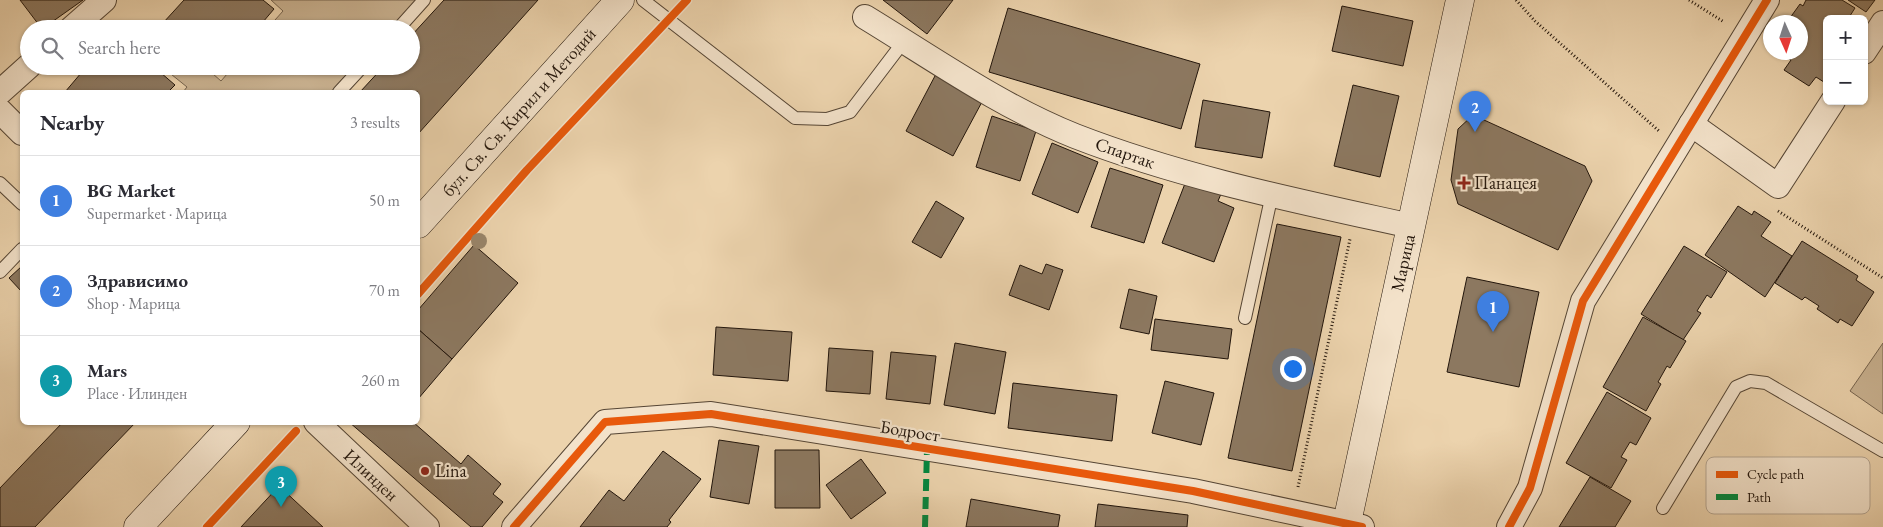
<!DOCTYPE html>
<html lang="en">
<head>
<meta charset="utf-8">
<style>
	:root { --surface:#fff; --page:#f7f7f7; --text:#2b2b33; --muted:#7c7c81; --line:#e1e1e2; --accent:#111827 }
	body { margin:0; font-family:"EB Garamond",serif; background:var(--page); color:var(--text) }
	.controls { position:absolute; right:15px; top:15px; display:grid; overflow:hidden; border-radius:8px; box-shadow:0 1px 4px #0004 }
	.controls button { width:45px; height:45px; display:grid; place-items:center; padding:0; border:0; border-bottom:1px solid var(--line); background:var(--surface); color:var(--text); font:25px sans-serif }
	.compass { position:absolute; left:1763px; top:15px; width:45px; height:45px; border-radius:50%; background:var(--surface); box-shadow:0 1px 4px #0004; rotate:177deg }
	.you { position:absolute; left:1292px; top:368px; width:18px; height:18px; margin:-12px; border:4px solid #fff; border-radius:50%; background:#1a73e8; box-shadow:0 0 0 8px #1a73e833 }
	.badge { display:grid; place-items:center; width:32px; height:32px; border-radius:50%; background:var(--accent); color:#fff; font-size:16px; font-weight:700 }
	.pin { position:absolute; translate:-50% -41px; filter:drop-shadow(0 1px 2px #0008) }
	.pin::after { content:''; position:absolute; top:26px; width:18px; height:15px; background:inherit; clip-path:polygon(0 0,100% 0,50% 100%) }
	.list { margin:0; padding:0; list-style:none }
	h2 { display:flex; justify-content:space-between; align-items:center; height:65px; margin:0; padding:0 20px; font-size:21px }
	h2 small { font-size:16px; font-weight:400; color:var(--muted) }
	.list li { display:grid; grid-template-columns:32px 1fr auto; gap:15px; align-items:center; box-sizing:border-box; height:90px; padding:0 20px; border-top:1px solid var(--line) }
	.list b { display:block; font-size:19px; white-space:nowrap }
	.list p { margin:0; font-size:16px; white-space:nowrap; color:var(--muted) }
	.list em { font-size:16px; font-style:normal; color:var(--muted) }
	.icon { flex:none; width:28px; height:28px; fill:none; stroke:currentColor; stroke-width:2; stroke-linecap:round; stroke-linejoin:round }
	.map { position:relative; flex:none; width:1883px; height:527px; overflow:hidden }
	.search { position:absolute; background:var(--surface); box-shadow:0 1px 4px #0004; left:20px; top:20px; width:400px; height:55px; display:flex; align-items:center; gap:12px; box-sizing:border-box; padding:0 18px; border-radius:28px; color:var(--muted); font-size:19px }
	.panel { position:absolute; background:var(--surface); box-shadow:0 1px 4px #0004; left:20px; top:90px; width:400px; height:335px; border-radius:8px }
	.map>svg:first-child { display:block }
	.green { fill:#cab392; stroke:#76644f }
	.building { fill:#8c7860; stroke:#23160c }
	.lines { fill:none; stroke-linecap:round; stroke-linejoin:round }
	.lane-casing { stroke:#554534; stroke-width:14 }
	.street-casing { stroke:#554534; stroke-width:26 }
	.secondary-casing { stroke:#23160c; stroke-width:29 }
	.path { stroke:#23160c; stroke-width:3; stroke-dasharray:1 2.5; stroke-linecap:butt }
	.lane { stroke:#f3e2ca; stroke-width:12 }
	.street { stroke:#f3e2ca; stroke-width:24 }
	.secondary { stroke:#f3e2ca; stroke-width:28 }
	.quiet { stroke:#00873e; stroke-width:6; stroke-dasharray:12 6; stroke-linecap:butt }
	.cycleway-casing { stroke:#f3e2ca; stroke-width:11 }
	.cycleway { stroke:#e8590c; stroke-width:8 }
	.tree { fill:#99856a }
	.poi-dot { fill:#8f2418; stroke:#f3e2ca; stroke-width:2 }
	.labels { text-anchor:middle; stroke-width:4.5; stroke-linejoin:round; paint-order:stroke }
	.street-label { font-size:18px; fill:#23160c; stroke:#f3e2ca }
	.poi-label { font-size:18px; fill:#23160c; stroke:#f3e2ca; text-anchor:start }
	.key { fill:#f3e2ca; stroke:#b5a591; stroke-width:1 }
	.key-label { font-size:14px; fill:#23160c }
</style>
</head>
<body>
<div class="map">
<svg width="1883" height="527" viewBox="0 0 1883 527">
	<rect width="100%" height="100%" fill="#ecd3ad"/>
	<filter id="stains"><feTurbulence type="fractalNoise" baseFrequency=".004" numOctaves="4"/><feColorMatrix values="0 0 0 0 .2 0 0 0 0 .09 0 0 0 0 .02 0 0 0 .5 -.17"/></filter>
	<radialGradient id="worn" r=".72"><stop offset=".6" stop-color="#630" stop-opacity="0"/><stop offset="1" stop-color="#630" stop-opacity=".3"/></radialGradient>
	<g class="green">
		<path d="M271,0H425L398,29H267L283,11Z"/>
		<path d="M161,66H204L221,81L234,66H363L338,92H183L187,87Z"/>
		<path d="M1883,343V414L1850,391Z"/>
	</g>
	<g class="building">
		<path d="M20,0H83L42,29Z"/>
		<path d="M184,0H263L274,9L257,29H169L163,23Z"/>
		<path d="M444,0H538L418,134V92H360L384,66H411V36Z"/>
		<path d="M883,0H953L927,34Z"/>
		<path d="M1806,0H1842L1855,8L1848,19H1827V84L1816,77L1809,86L1784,70L1791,60L1778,52H1800V22H1787L1800,4L1803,6Z"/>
		<path d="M1848,0H1875L1866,12Z"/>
		<path d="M1342,6L1413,21L1403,66L1332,51Z"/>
		<path d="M1008,8L1200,64L1181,129L989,72Z"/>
		<path d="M87,66H153L175,85L168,92H65Z"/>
		<path d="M936,74L983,100L953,156L906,131Z"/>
		<path d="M1353,85L1399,96L1380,177L1334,166Z"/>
		<path d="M1203,100L1270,112L1262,158L1195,147Z"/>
		<path d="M1473,115L1585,166L1592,181L1558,250L1458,204L1451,180L1458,129Z"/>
		<path d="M992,116L1036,131L1020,181L976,167Z"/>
		<path d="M1052,143L1098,162L1078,213L1032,194Z"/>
		<path d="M1110,168L1163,185L1144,243L1091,227Z"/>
		<path d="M1186,181L1221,194L1218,201L1234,208L1214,262L1162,243Z"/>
		<path d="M936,201L964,218L941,258L912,242Z"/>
		<path d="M1738,206L1752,215L1754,211L1771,222L1761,236L1792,256L1765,297L1705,255Z"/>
		<path d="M1277,224L1341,237L1292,471L1228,458Z"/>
		<path d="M1802,241L1858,276L1856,280L1874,292L1852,326L1840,319L1838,323L1817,309L1819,306L1805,297L1802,300L1775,283Z"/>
		<path d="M474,245L518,283L452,359L418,329V310Z"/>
		<path d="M1684,246L1727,272L1711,298L1707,295L1697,311L1701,313L1683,340L1641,314Z"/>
		<path d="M1046,264L1063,270L1049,310L1009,295L1020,265L1042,274Z"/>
		<path d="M22,266V292L9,278Z"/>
		<path d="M1467,277L1539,292L1519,387L1447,372Z"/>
		<path d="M1129,289L1157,296L1149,334L1120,328Z"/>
		<path d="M1643,317L1686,341L1670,368L1667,366L1658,382L1661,384L1646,411L1603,387Z"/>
		<path d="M1155,319L1232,329L1228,359L1151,350Z"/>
		<path d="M716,327L792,332L788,381L713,375Z"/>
		<path d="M418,329L452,359L418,399Z"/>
		<path d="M955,343L1006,352L995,414L944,405Z"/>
		<path d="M829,348L873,351L870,394L826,391Z"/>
		<path d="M891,352L936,356L930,404L886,399Z"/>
		<path d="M1165,381L1214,393L1201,445L1152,433Z"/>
		<path d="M1013,383L1117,395L1112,441L1008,428Z"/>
		<path d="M1607,392L1651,418L1636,445L1630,442L1621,457L1627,460L1611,488L1566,463Z"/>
		<path d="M63,422H136L35,527H0V488Z"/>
		<path d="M349,422H413L461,464L468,455L501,484L493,494L503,502L482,527H471Z"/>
		<path d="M719,440L759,446L749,504L710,497Z"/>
		<path d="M775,450H819L820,508H775Z"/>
		<path d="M663,451L701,479L669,520L671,522L667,527H580L609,490L624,501Z"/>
		<path d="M861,459L886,493L851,519L826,485Z"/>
		<path d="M1590,477L1631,501L1615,527H1559Z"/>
		<path d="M279,486L323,527H241Z"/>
		<path d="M971,499L1060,515L1058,527H966Z"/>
		<path d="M1098,504L1188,515L1187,527H1095Z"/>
	</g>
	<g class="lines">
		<defs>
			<g id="lane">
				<path d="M643,0L795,118L827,119L850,112L904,41"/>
				<path d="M398,29L424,0"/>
				<path d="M339,92L363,66"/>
				<path d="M0,183L22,204"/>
				<path d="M0,272L22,249"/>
				<path d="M1245,318L1272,194"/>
				<path d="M1663,508L1736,387L1750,381L1766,383L1883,451"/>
			</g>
			<g id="street">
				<path d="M865,17C934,59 1000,106 1075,136C1183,178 1298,201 1411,226"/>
				<path d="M71,29L104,0"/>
				<path d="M1864,52L1883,23"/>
				<path d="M0,92L29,66"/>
				<path d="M0,111L22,133"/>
				<path d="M1691,124L1778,186L1833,101"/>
				<path d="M316,422L427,527"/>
				<path d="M514,527L605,422L711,414L1193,491L1362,527"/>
				<path d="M1509,527L1530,488L1583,301L1767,0"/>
			</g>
			<g id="secondary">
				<path d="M418,224L620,0"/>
				<path d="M138,527L236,422"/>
				<path d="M1346,527L1460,0"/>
			</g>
		</defs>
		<use href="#lane" class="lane-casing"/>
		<use href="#street" class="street-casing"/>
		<use href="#secondary" class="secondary-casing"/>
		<g class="path">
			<path d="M1516,0L1535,21L1659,131"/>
			<path d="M1689,0L1724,22"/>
			<path d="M1778,211L1883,278"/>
			<path d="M1298,487L1350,239"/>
		</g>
		<use href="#lane" class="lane"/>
		<use href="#street" class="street"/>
		<use href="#secondary" class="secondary"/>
		<path class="quiet" d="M925,527L927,449"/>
		<defs>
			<g id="cycleway">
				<path d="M418,294L527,170L687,0"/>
				<path d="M207,527L296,431"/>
				<path d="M514,527L605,422L711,414L1193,491L1362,527"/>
				<path d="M1509,527L1530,488L1583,301L1767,0"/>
			</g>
		</defs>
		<use href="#cycleway" class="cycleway-casing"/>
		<use href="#cycleway" class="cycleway"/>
	</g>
	<circle class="tree" cx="479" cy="241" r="8"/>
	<g class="poi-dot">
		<path d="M1461.5 175.5h5v5h5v5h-5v5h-5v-5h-5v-5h5z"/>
		<circle cx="425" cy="471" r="5"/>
	</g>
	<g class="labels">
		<g class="street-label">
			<text transform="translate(519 112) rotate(-48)" y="6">бул. Св. Св. Кирил и Методий</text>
			<text transform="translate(1125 153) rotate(19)" y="6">Спартак</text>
			<text transform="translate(1403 263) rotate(-78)" y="6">Марица</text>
			<text transform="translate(910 431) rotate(9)" y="6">Бодрост</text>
			<text transform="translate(371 475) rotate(43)" y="6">Илинден</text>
		</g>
		<g class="poi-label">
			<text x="1474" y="189">Панацея</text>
			<text x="435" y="477">Lina</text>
		</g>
	</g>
	<rect x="1706" y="457" width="164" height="57" rx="8" class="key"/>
	<rect x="1716" y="471" width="22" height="7" fill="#e8590c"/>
	<rect x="1716" y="494" width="22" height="6" fill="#00873e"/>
	<g class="key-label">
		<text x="1747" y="479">Cycle path</text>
		<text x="1747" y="502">Path</text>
	</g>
	<rect width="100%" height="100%" filter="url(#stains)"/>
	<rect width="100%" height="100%" fill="url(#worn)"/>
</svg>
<div class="controls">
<button>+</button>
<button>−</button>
</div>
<svg class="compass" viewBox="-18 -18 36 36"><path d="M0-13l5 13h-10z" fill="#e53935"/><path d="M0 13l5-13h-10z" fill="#7c7c81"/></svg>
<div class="you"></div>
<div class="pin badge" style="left:1493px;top:332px;background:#3f7fe0">1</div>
<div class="pin badge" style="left:1475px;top:132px;background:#3f7fe0">2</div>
<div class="pin badge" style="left:281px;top:507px;background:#0f9aa8">3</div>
<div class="search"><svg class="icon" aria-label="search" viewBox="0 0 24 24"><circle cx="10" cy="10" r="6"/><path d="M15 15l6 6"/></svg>Search here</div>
<section class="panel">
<h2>Nearby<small>3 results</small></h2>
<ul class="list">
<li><span class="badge" style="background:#3f7fe0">1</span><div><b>BG Market</b><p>Supermarket · Марица</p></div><em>50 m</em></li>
<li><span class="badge" style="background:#3f7fe0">2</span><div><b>Здрависимо</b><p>Shop · Марица</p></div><em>70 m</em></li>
<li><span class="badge" style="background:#0f9aa8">3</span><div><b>Mars</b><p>Place · Илинден</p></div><em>260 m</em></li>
</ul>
</section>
</div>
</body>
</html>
